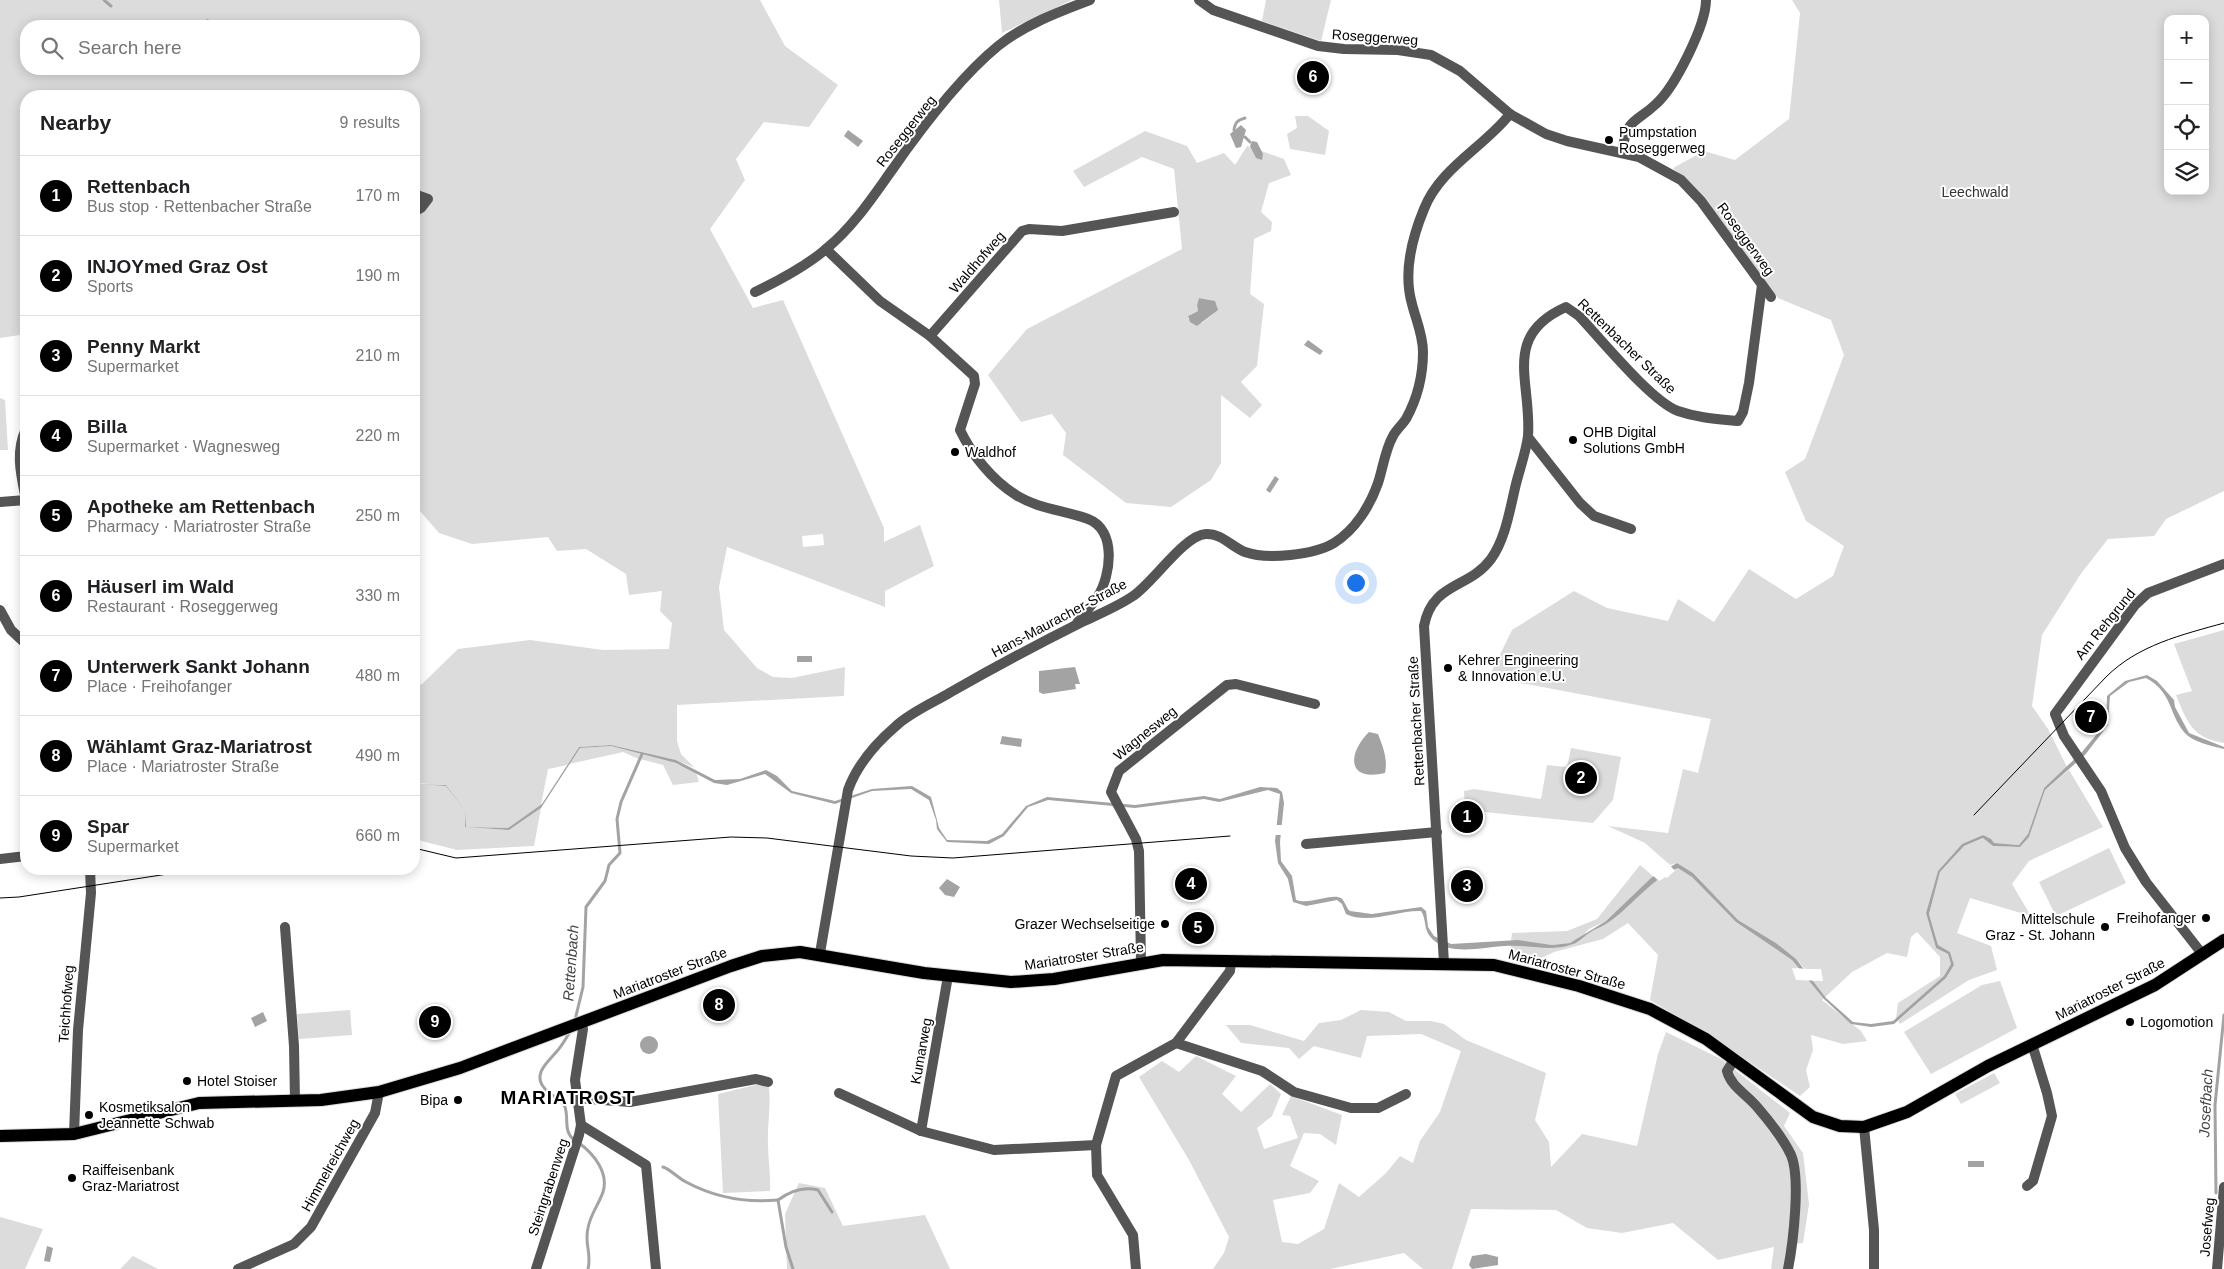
<!DOCTYPE html>
<html lang="en">
<head>
<meta charset="utf-8">
<style>
	:root { --surface:#fff; --page:#f2f2f2; --text:#202124; --muted:#757577; --line:#e0e0e0; --accent:#000 }
	body { margin:0; font-family:Arial,sans-serif; background:var(--page); color:var(--text) }
	.controls { position:absolute; right:15px; top:15px; display:grid; overflow:hidden; border-radius:10px; box-shadow:0 2px 12px #0003 }
	.controls button { width:45px; height:45px; display:grid; place-items:center; padding:0; border:0; border-bottom:1px solid var(--line); background:var(--surface); color:var(--text); font:25px sans-serif }
	.you { position:absolute; left:1355px; top:582px; width:18px; height:18px; margin:-12px; border:4px solid #fff; border-radius:50%; background:#1a73e8; box-shadow:0 0 0 8px #1a73e833 }
	.badge { display:grid; place-items:center; width:32px; height:32px; border-radius:50%; background:var(--accent); color:#fff; font-size:16px; font-weight:700 }
	.pin { position:absolute; translate:-50% -50%; border:2px solid #fff; box-shadow:0 1px 5px #0006 }
	.list { margin:0; padding:0; list-style:none }
	h2 { display:flex; justify-content:space-between; align-items:center; height:65px; margin:0; padding:0 20px; font-size:21px }
	h2 small { font-size:16px; font-weight:400; color:var(--muted) }
	.list li { display:grid; grid-template-columns:32px 1fr auto; gap:15px; align-items:center; box-sizing:border-box; height:80px; padding:0 20px; border-top:1px solid var(--line) }
	.list b { display:block; font-size:19px; white-space:nowrap }
	.list p { margin:0; font-size:16px; white-space:nowrap; color:var(--muted) }
	.list em { font-size:16px; font-style:normal; color:var(--muted) }
	.icon { flex:none; width:28px; height:28px; fill:none; stroke:currentColor; stroke-width:2; stroke-linecap:round; stroke-linejoin:round }
	.map { position:relative; flex:none; width:2224px; height:1269px; overflow:hidden }
	.search { position:absolute; background:var(--surface); box-shadow:0 2px 12px #0003; left:20px; top:20px; width:400px; height:55px; display:flex; align-items:center; gap:12px; box-sizing:border-box; padding:0 18px; border-radius:20px; color:var(--muted); font-size:19px }
	.panel { position:absolute; background:var(--surface); box-shadow:0 2px 12px #0003; left:20px; top:90px; width:400px; height:785px; border-radius:20px }
	.map>svg:first-child { display:block }
	.green { fill:#dcdcdc; fill-rule:evenodd }
	.water { fill:#a3a3a3 }
	.pier { fill:#fff }
	.lines { fill:none; stroke-linecap:round; stroke-linejoin:round }
	.stream { stroke:#a3a3a3; stroke-width:3 }
	.primary-casing { stroke:#dbdbdb; stroke-width:14 }
	.minor { stroke:#555; stroke-width:10 }
	.primary { stroke:#000; stroke-width:12 }
	.tram { stroke:#000; stroke-width:1 }
	.poi-dot { fill:#000; stroke:#fff; stroke-width:2 }
	.labels { text-anchor:middle; stroke-width:4; stroke-linejoin:round; paint-order:stroke }
	.street-label { font-size:14px; fill:#000; stroke:#fff }
	.poi-label { font-size:14px; fill:#000; stroke:#fff; text-anchor:start }
	.park-label { font-size:14px; fill:#333; stroke:#fff }
	.water-label { font-size:15px; font-style:italic; fill:#444; stroke:#fff }
	.district-label { font-size:19px; font-weight:bold; letter-spacing:1px; fill:#000; stroke:#fff }
</style>
</head>
<body>
<div class="map">
<svg width="2224" height="1269" viewBox="0 0 2224 1269">
	<rect width="100%" height="100%" fill="#fff"/>
	<g class="green">
		<path d="M0,0H760L785,46L838,85L809,127L764,122L736,159L745,180L710,229L753,308L783,300L884,528V542L920,525L934,566L885,591V607L727,547L719,587L724,630L757,668L773,677L792,678L845,667L844,696L677,705V741L681,754L695,768L676,760L611,745L579,747L567,765L548,769L541,805L508,828L466,827V815L465,827L509,830L541,808L534,846L457,850L414,839V784L446,786L462,807L446,785L414,783V673L421,685L458,649L530,640L603,650L669,649L672,623L660,611L662,591L629,595L626,574L586,549L557,551L548,537L472,544L439,533L414,504V96H26V334L0,338ZM26,26H414V69H26ZM823,534L824,545L803,547L802,536Z"/>
		<path d="M999,0H1072L1002,33Z"/>
		<path d="M1266,0H1331L1321,41L1262,21Z"/>
		<path d="M1792,0H2224V491L2166,519L2154,536L2108,539L2080,575L2042,635L2032,706L2048,729L2067,767L2044,788L2028,834L2019,845L1994,843L1983,835L1962,844L1938,871L1926,913L1936,948L1948,954L1951,964L1945,976L1896,1019L1898,1003L1940,976V957L1917,932L1911,937L1907,957L1887,953L1852,972L1822,1000L1861,1031L1867,1041L1843,1044L1811,1035L1813,1050L1806,1070L1810,1087L1800,1096L1711,1036L1650,1000L1658,955L1628,923L1603,939L1554,952L1537,960L1511,957V945L1556,947L1579,942L1589,932L1606,924L1651,883L1664,877L1656,869L1667,878L1678,867L1692,877L1736,922L1792,960L1799,969L1792,968L1796,980L1823,981L1821,969H1805L1796,959L1776,943L1738,920L1693,873L1677,863L1670,865L1645,843L1608,826L1668,833L1683,769L1698,773L1711,719L1489,677L1512,630L1574,591L1607,608L1668,621L1678,599L1714,622L1749,569L1796,599L1833,576L1844,546L1806,521L1785,472L1805,459L1844,355L1831,320L1778,298L1704,199L1673,168L1704,151L1735,160L1789,119L1800,13ZM2168,19H2205V191H2168Z"/>
		<path d="M1295,116H1308L1329,131L1325,155L1290,149L1287,134L1297,128Z"/>
		<path d="M1145,131L1187,146L1197,163L1224,153L1235,165L1247,146L1284,159L1291,175L1269,183L1261,212L1272,222L1271,231L1254,239L1250,294L1264,304L1257,366L1241,382L1262,405L1250,418L1221,395V463L1211,480L1171,507L1126,503L1063,455L1066,433L1052,414L1021,422L988,375L1027,329L1182,249L1174,169L1142,157L1084,187L1073,171ZM1199,298L1210,300L1213,314L1202,323L1188,319L1189,315L1198,311L1197,305Z"/>
		<path d="M0,398L5,400L8,450H0Z"/>
		<path d="M2224,630V743C2192,738 2187,722 2176,695L2192,691L2174,644Z"/>
		<path d="M611,746L676,763L696,772L699,782L673,785L663,765L636,758L623,752L569,764L580,748Z"/>
		<path d="M1571,748L1621,757L1613,800L1593,823L1465,810L1464,791L1474,789L1541,799L1547,765L1567,767Z"/>
		<path d="M2069,770L2103,827L2029,861L2012,884L2031,916L1970,898L1957,933L1991,946L1997,970L1969,980L1900,1024L1898,1021L1946,978L1954,965L1950,952L1938,945L1929,914L1940,872L1964,846L1984,838L1993,846L2020,847L2029,837L2045,790Z"/>
		<path d="M2109,848L2126,883L2056,916L2039,882Z"/>
		<path d="M1640,865L1653,876L1606,921L1589,929L1580,939L1570,943L1552,945L1511,941L1512,933L1567,931L1597,919Z"/>
		<path d="M2000,981L2017,1028L1931,1074L1904,1032L1982,985Z"/>
		<path d="M350,1010L352,1035L299,1039L297,1014Z"/>
		<path d="M1361,1010L1389,1012L1406,1021H1431L1444,1024L1466,1040L1546,1073L1535,1120L1549,1142L1551,1167L1582,1134L1637,1146L1658,1054L1666,1032L1721,1059L1790,1113L1784,1126L1803,1153L1809,1204L1803,1243L1790,1244L1785,1269H1771L1774,1247L1718,1260L1673,1223L1622,1233L1587,1228L1556,1210L1471,1209L1452,1269H1423L1404,1253L1330,1269H1213L1224,1253L1229,1237L1189,1160L1139,1077L1162,1061L1179,1072L1196,1056L1236,1076L1222,1094L1241,1112L1270,1084L1281,1094L1272,1116L1257,1128L1264,1149L1298,1138L1290,1116L1282,1115L1291,1096L1342,1115L1336,1145L1320,1134L1304,1133L1290,1166L1319,1181L1310,1193L1273,1200L1282,1242L1298,1244L1324,1229L1339,1183L1359,1197L1386,1173L1400,1156L1413,1163L1420,1141L1440,1112L1461,1051L1421,1034L1367,1036L1361,1058L1314,1046L1299,1059L1289,1048L1241,1043L1226,1025H1250L1304,1041L1319,1023L1341,1020Z"/>
		<path d="M1994,1073L2000,1083L1961,1104L1955,1094Z"/>
		<path d="M768,1082C772,1103 767,1123 768,1144C768,1160 771,1175 770,1191L723,1193L718,1094Z"/>
		<path d="M799,1183L825,1188L843,1226L925,1215L950,1269H787L785,1214Z"/>
		<path d="M0,1217L43,1229L25,1269H0Z"/>
		<path d="M133,1256L158,1269H120Z"/>
	</g>
	<g class="water">
		<path d="M208,19L215,26H194L197,23Z"/>
		<path d="M1241,125L1246,130L1241,147L1236,148L1230,134Z"/>
		<path d="M848,130L863,141L858,147L844,136Z"/>
		<path d="M1252,141L1257,142L1263,154L1262,160L1256,158L1250,146Z"/>
		<path d="M1199,298L1215,301L1218,310L1197,326L1190,322L1188,316L1198,311L1197,305Z"/>
		<path d="M1308,340L1323,351L1320,355L1304,345Z"/>
		<path d="M1275,476L1279,479L1270,493L1266,490Z"/>
		<rect x="797" y="656" width="15" height="6"/>
		<path d="M1075,667L1080,684H1075L1076,689L1043,694L1039,692V671Z"/>
		<path d="M2147,675L2157,681L2174,700L2175,707L2189,733L2224,747V749C2212,746 2192,742 2184,732C2168,712 2173,693 2146,678L2129,682L2110,696L2108,725L2085,755L2045,790L2029,837L2020,847L1993,846L1983,838L1964,846L1940,872L1929,914L1938,945L1950,952L1954,965L1946,978L1894,1024L1871,1027L1851,1024L1824,999L1792,960L1736,922L1692,877L1678,868C1648,881 1632,907 1606,924C1600,928 1594,929 1589,933C1582,938 1579,943 1570,945C1549,952 1526,944 1505,946C1482,947 1445,958 1429,935C1424,928 1426,918 1421,911C1398,910 1369,925 1346,914L1342,904L1337,900L1306,906L1293,902L1288,879L1278,863L1275,841L1280,794L1268,790L1219,802L1204,799L1135,808L1048,800L1028,807L1004,836L989,844L947,842L937,829L936,820L929,800L911,789L872,791L835,804L791,793L765,774L727,785L714,783L676,763L611,746L580,748L541,808L509,830L465,827L466,812L446,786L414,784L446,785L466,812V827L508,828L542,804L579,747L611,745L676,760L715,780L740,779L766,770L777,776L792,791L835,801L872,789L912,786L931,797L939,828L947,840L987,841L1002,834L1026,806L1047,797L1135,805L1204,796L1220,799L1260,787L1277,788L1282,792L1284,803L1280,842L1281,861L1292,876L1296,900C1311,905 1330,893 1341,898C1345,901 1346,908 1350,911L1372,914L1421,907L1426,911L1428,927L1434,936L1451,944L1518,940L1552,945L1570,943L1606,921L1652,877L1677,863L1693,873L1738,920L1776,943L1796,959L1826,998L1853,1022L1871,1024L1893,1021L1944,976L1951,964L1948,954L1936,948L1926,913L1938,871L1962,844L1983,835L1991,839L1994,843L2019,845L2028,834L2044,788L2082,752L2106,723L2107,696L2125,681Z"/>
		<path d="M1369,732L1378,734C1383,747 1388,759 1385,773C1347,782 1347,754 1369,732Z"/>
		<path d="M1002,736L1022,739L1021,747L1000,744Z"/>
		<path d="M947,879L960,887L954,897L945,895L939,888Z"/>
		<path d="M263,1012L267,1021L255,1027L251,1018Z"/>
		<circle cx="649" cy="1045" r="9"/>
		<rect x="1968" y="1161" width="16" height="6"/>
		<path d="M47,1246L53,1248L50,1262L44,1261Z"/>
		<path d="M1486,1254L1498,1257V1265L1472,1269L1469,1265L1472,1256Z"/>
	</g>
	<g class="pier">
		<path d="M1275,825H1284L1283,835H1273Z"/>
		<path d="M1668,863L1675,871L1659,881L1651,874Z"/>
		<path d="M1795,968L1808,969L1816,981L1805,980Z"/>
	</g>
	<g class="lines">
		<g class="stream">
			<path d="M104,0L111,6"/>
			<path d="M1234,130C1235,122 1238,120 1245,118"/>
			<path d="M1245,137L1250,142"/>
			<path d="M575,1020L583,987L586,907L605,881L609,865L620,853L617,819L621,802L642,754"/>
			<path d="M571,1030C567,1037 563,1044 558,1050C549,1061 531,1074 545,1089C551,1096 561,1098 565,1107C569,1119 563,1131 574,1140"/>
			<path d="M579,1143C594,1154 609,1173 603,1192C599,1204 590,1215 588,1228C584,1244 592,1253 588,1269"/>
			<path d="M663,1167C670,1169 678,1178 686,1182C714,1197 746,1203 778,1200L786,1247L793,1269"/>
			<path d="M2216,1193L2215,1105L2224,1015"/>
			<path d="M778,1200C790,1191 803,1186 818,1190L832,1212"/>
		</g>
		<defs>
			<path id="primary" d="M0,1136L74,1134L199,1103L321,1100L379,1092L460,1068L731,966L762,956L800,952L924,973L1011,982L1054,979L1163,960L1494,965L1579,986L1650,1009L1706,1039L1813,1117L1840,1126L1864,1127L1907,1112L1988,1066L2155,985L2224,940"/>
		</defs>
		<use href="#primary" class="primary-casing"/>
		<g class="minor">
			<path d="M1199,0L1213,10L1318,46L1344,49L1398,50L1431,55L1460,71L1510,114L1546,134L1567,141L1639,157L1681,180L1701,201L1771,297"/>
			<path d="M1622,152C1627,117 1635,124 1656,104C1675,87 1706,25 1706,0"/>
			<path d="M414,194L428,199L421,208L414,212"/>
			<path d="M826,249L880,301L930,336L974,376L975,384L960,430C972,455 992,480 1016,495C1038,509 1064,510 1088,519C1117,530 1111,575 1098,596C1092,605 1084,614 1077,623"/>
			<path d="M755,292C780,280 805,267 826,249C853,227 872,198 892,170C920,130 960,77 998,46C1024,25 1058,12 1090,0"/>
			<path d="M930,336L1022,231L1029,229L1062,231L1174,212"/>
			<path d="M1528,437L1580,503L1594,516L1631,529"/>
			<path d="M26,500C21,475 15,452 26,429"/>
			<path d="M0,502L26,500"/>
			<path d="M0,610L11,630L26,644"/>
			<path d="M1306,844L1437,832"/>
			<path d="M0,859L26,856"/>
			<path d="M285,927L294,1046L295,1101"/>
			<path d="M820,953L848,790C857,765 875,744 896,726C911,712 933,703 951,692C993,668 1036,645 1080,623C1097,615 1117,607 1133,596C1153,583 1184,535 1206,534C1221,533 1232,547 1245,552C1267,560 1314,555 1334,543C1355,530 1370,506 1378,483C1383,468 1385,450 1393,436C1396,430 1402,425 1406,419C1417,399 1423,375 1423,352C1423,335 1416,320 1412,304C1403,273 1412,238 1424,209C1440,168 1484,147 1510,114"/>
			<path d="M2203,955L2146,882L2125,848L2101,791L2064,736L2055,714L2135,605L2148,593L2224,564"/>
			<path d="M1141,962L1139,851L1136,839L1111,792L1119,771L1227,685L1236,684L1315,704"/>
			<path d="M1444,963L1424,626C1432,582 1469,589 1491,559C1506,538 1510,508 1516,484C1520,468 1526,452 1528,436C1532,382 1501,336 1566,307L1579,316C1601,339 1651,401 1678,411C1698,418 1718,419 1738,421L1743,412L1749,383L1762,285"/>
			<path d="M1176,1043L1262,1071L1294,1092L1351,1108H1378L1406,1094"/>
			<path d="M1734,1060L1727,1071C1731,1087 1748,1095 1758,1108C1770,1122 1783,1138 1791,1155C1801,1178 1793,1244 1788,1269"/>
			<path d="M839,1093L921,1131L994,1150L1096,1145L1116,1076L1176,1043L1230,971L1231,961"/>
			<path d="M576,1098L630,1102L756,1079L768,1082"/>
			<path d="M581,1125L646,1165L656,1269"/>
			<path d="M1864,1127L1874,1230V1269"/>
			<path d="M921,1131L948,976"/>
			<path d="M74,1134L78,1030L91,893L90,869"/>
			<path d="M1096,1145L1097,1175L1133,1235L1136,1269"/>
			<path d="M2027,1186L2033,1181L2052,1116L2047,1093L2032,1044"/>
			<path d="M238,1269L294,1244L311,1227L375,1113L379,1092"/>
			<path d="M536,1269L579,1135L581,1125L575,1080L583,1029L580,1023"/>
			<path d="M2217,1269L2224,1187"/>
		</g>
		<use href="#primary" class="primary"/>
		<g class="tram">
			<path d="M1974,815L2106,677C2138,645 2181,635 2224,623"/>
			<path d="M414,848L456,858L731,837L767,838L911,856L953,858L1230,836"/>
			<path d="M0,898L19,897L200,869"/>
		</g>
	</g>
	<g class="poi-dot">
		<circle cx="1609" cy="140" r="5"/>
		<circle cx="1573" cy="440" r="5"/>
		<circle cx="955" cy="452" r="5"/>
		<circle cx="1448" cy="668" r="5"/>
		<circle cx="2206" cy="918" r="5"/>
		<circle cx="1165" cy="924" r="5"/>
		<circle cx="2105" cy="927" r="5"/>
		<circle cx="2130" cy="1022" r="5"/>
		<circle cx="187" cy="1081" r="5"/>
		<circle cx="458" cy="1100" r="5"/>
		<circle cx="89" cy="1115" r="5"/>
		<circle cx="72" cy="1178" r="5"/>
	</g>
	<g class="labels">
		<g class="street-label">
			<text transform="translate(1375 37) rotate(4)" y="5">Roseggerweg</text>
			<text transform="translate(906 131) rotate(-52)" y="5">Roseggerweg</text>
			<text transform="translate(1746 239) rotate(54)" y="5">Roseggerweg</text>
			<text transform="translate(977 262) rotate(-49)" y="5">Waldhofweg</text>
			<text transform="translate(1627 346) rotate(44)" y="5">Rettenbacher Straße</text>
			<text transform="translate(1059 618) rotate(-28)" y="5">Hans-Mauracher-Straße</text>
			<text transform="translate(2105 624) rotate(-51)" y="5">Am Rehgrund</text>
			<text transform="translate(1416 721) rotate(-93)" y="5">Rettenbacher Straße</text>
			<text transform="translate(1145 733) rotate(-39)" y="5">Wagnesweg</text>
			<text transform="translate(1084 956) rotate(-9)" y="5">Mariatroster Straße</text>
			<text transform="translate(1567 969) rotate(15)" y="5">Mariatroster Straße</text>
			<text transform="translate(670 973) rotate(-21)" y="5">Mariatroster Straße</text>
			<text transform="translate(2110 989) rotate(-27)" y="5">Mariatroster Straße</text>
			<text transform="translate(66 1004) rotate(-86)" y="5">Teichhofweg</text>
			<text transform="translate(921 1051) rotate(-80)" y="5">Kumarweg</text>
			<text transform="translate(330 1165) rotate(-61)" y="5">Himmelreichweg</text>
			<text transform="translate(548 1187) rotate(-72)" y="5">Steingrabenweg</text>
			<text transform="translate(2207 1227) rotate(-85)" y="5">Josefweg</text>
		</g>
		<g class="poi-label">
			<text x="1619" y="137">Pumpstation<tspan x="1619" dy="16">Roseggerweg</tspan></text>
			<text x="1583" y="437">OHB Digital<tspan x="1583" dy="16">Solutions GmbH</tspan></text>
			<text x="965" y="457">Waldhof</text>
			<text x="1458" y="665">Kehrer Engineering<tspan x="1458" dy="16">&amp; Innovation e.U.</tspan></text>
			<text x="2196" y="923" text-anchor="end">Freihofanger</text>
			<text x="2095" y="924" text-anchor="end">Mittelschule<tspan x="2095" dy="16">Graz - St. Johann</tspan></text>
			<text x="1155" y="929" text-anchor="end">Grazer Wechselseitige</text>
			<text x="2140" y="1027">Logomotion</text>
			<text x="197" y="1086">Hotel Stoiser</text>
			<text x="448" y="1105" text-anchor="end">Bipa</text>
			<text x="99" y="1112">Kosmetiksalon<tspan x="99" dy="16">Jeannette Schwab</tspan></text>
			<text x="82" y="1175">Raiffeisenbank<tspan x="82" dy="16">Graz-Mariatrost</tspan></text>
		</g>
		<g class="park-label">
			<text x="1975" y="197">Leechwald</text>
		</g>
		<g class="water-label">
			<text transform="translate(571 963) rotate(-86)" y="5">Rettenbach</text>
			<text transform="translate(2206 1103) rotate(-87)" y="5">Josefbach</text>
		</g>
		<g class="district-label">
			<text x="568" y="1104">MARIATROST</text>
		</g>
	</g>
</svg>
<div class="controls">
<button>+</button>
<button>−</button>
<button><svg class="icon" aria-label="locate" viewBox="0 0 24 24"><circle cx="12" cy="12" r="6"/><path d="M12 2v4M12 18v4M2 12h4M18 12h4"/></svg></button>
<button><svg class="icon" aria-label="layers" viewBox="0 0 24 24"><path d="M12 4l9 5-9 5-9-5zM3 14l9 5 9-5"/></svg></button>
</div>
<div class="you"></div>
<div class="pin badge" style="left:1467px;top:817px">1</div>
<div class="pin badge" style="left:1581px;top:778px">2</div>
<div class="pin badge" style="left:1467px;top:886px">3</div>
<div class="pin badge" style="left:1191px;top:884px">4</div>
<div class="pin badge" style="left:1198px;top:928px">5</div>
<div class="pin badge" style="left:1313px;top:77px">6</div>
<div class="pin badge" style="left:2091px;top:717px">7</div>
<div class="pin badge" style="left:719px;top:1005px">8</div>
<div class="pin badge" style="left:435px;top:1022px">9</div>
<div class="search"><svg class="icon" aria-label="search" viewBox="0 0 24 24"><circle cx="10" cy="10" r="6"/><path d="M15 15l6 6"/></svg>Search here</div>
<section class="panel">
<h2>Nearby<small>9 results</small></h2>
<ul class="list">
<li><span class="badge">1</span><div><b>Rettenbach</b><p>Bus stop · Rettenbacher Straße</p></div><em>170 m</em></li>
<li><span class="badge">2</span><div><b>INJOYmed Graz Ost</b><p>Sports</p></div><em>190 m</em></li>
<li><span class="badge">3</span><div><b>Penny Markt</b><p>Supermarket</p></div><em>210 m</em></li>
<li><span class="badge">4</span><div><b>Billa</b><p>Supermarket · Wagnesweg</p></div><em>220 m</em></li>
<li><span class="badge">5</span><div><b>Apotheke am Rettenbach</b><p>Pharmacy · Mariatroster Straße</p></div><em>250 m</em></li>
<li><span class="badge">6</span><div><b>Häuserl im Wald</b><p>Restaurant · Roseggerweg</p></div><em>330 m</em></li>
<li><span class="badge">7</span><div><b>Unterwerk Sankt Johann</b><p>Place · Freihofanger</p></div><em>480 m</em></li>
<li><span class="badge">8</span><div><b>Wählamt Graz-Mariatrost</b><p>Place · Mariatroster Straße</p></div><em>490 m</em></li>
<li><span class="badge">9</span><div><b>Spar</b><p>Supermarket</p></div><em>660 m</em></li>
</ul>
</section>
</div>
</body>
</html>
